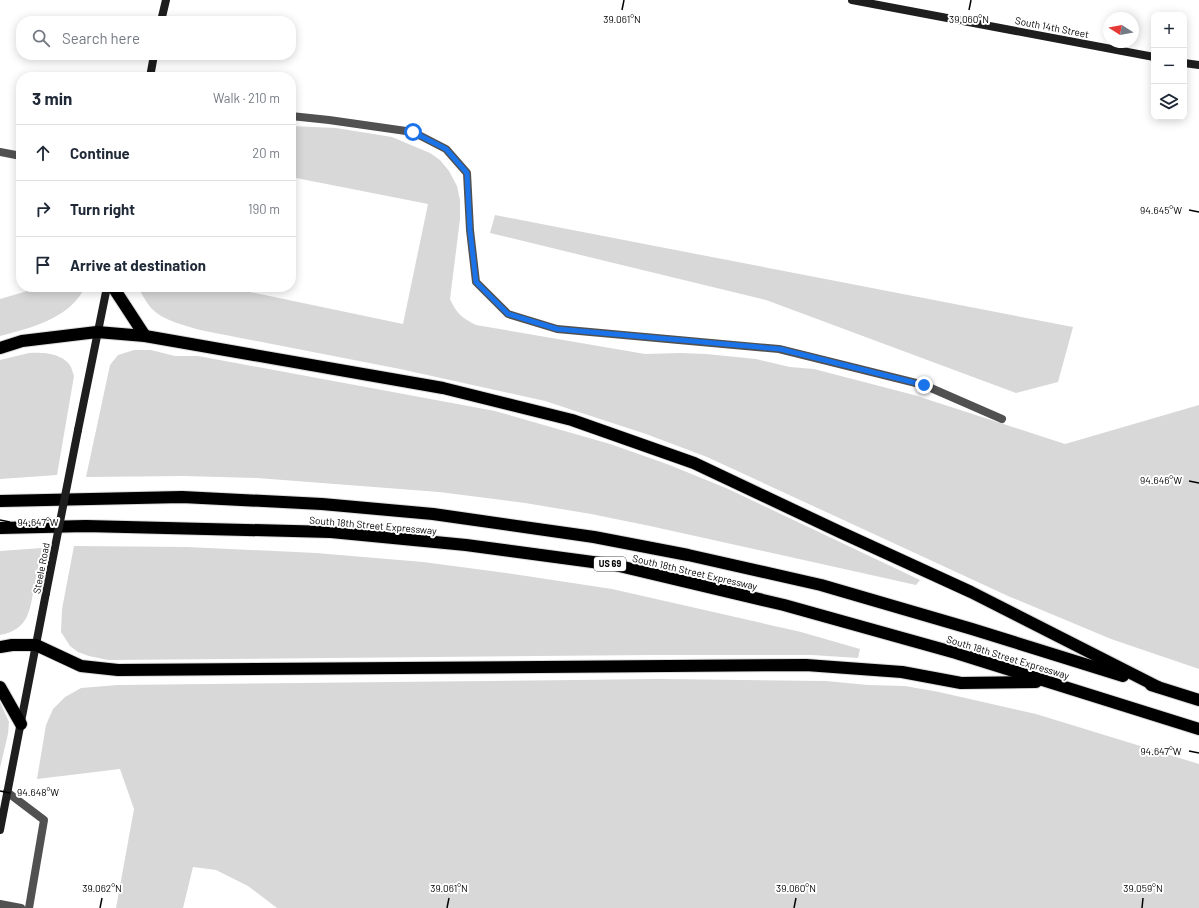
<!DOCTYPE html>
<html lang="en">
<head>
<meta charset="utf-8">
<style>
	:root { --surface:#fff; --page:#f6f6f7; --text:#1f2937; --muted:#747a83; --line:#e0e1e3 }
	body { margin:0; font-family:Barlow,sans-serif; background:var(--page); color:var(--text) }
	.controls { position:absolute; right:12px; top:12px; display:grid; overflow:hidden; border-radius:8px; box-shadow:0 2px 10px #0003 }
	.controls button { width:36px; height:36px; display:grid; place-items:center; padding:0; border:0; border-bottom:1px solid var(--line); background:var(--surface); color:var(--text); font:20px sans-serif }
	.compass { position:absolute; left:1103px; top:12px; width:36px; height:36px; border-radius:50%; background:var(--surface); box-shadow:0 2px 10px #0003; rotate:281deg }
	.stop { position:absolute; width:12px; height:12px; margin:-9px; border:3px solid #1a73e8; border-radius:50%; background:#fff }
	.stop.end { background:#1a73e8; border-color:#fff; box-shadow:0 1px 4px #0008 }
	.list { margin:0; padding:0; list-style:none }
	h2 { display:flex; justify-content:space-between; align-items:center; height:52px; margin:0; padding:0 16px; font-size:17px }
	h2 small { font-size:13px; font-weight:400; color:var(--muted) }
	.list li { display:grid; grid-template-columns:26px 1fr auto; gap:12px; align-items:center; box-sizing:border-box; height:56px; padding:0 16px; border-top:1px solid var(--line) }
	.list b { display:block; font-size:15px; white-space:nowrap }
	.list em { font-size:13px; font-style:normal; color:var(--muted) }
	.icon { flex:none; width:22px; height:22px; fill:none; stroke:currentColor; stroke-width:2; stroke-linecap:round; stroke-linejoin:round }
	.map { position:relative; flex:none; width:1199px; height:908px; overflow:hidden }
	.search { position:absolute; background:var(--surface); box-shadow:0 2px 10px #0003; left:16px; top:16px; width:280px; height:44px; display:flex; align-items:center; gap:10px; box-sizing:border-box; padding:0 14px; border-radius:16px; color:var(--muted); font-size:15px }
	.panel { position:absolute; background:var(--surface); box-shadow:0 2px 10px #0003; left:16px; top:72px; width:280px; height:220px; border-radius:16px }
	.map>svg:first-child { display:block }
	.green { fill:#d8d8d8 }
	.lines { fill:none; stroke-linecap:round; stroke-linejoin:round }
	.highway-casing { stroke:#dbdbdb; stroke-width:14 }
	.lane { stroke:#515151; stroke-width:8 }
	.street { stroke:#515151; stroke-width:8 }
	.secondary { stroke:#1e1e1e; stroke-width:8 }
	.highway { stroke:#000; stroke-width:12 }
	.secondary-bridge { stroke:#1e1e1e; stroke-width:8 }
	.route { stroke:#1a73e8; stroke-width:5 }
	.ticks { fill:none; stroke:#000; stroke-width:1.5 }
	.labels { text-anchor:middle; stroke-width:4; stroke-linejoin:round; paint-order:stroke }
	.shield { fill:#fff; stroke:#4c4c4c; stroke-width:1 }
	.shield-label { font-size:9px; font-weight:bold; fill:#000 }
	.street-label { font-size:10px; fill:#000; stroke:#fff }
	.ticks-label { font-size:10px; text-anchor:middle; fill:#000; stroke:#fff; stroke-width:4; stroke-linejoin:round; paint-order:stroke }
</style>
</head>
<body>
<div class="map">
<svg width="1199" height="908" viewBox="0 0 1199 908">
	<rect width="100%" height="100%" fill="#fff"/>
	<g class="green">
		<path d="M291,126L336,128L392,137L430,153L440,160L449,171L457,186L460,200V219L450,299C456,313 462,318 476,325L645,354L682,353L706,354L756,359L790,367L814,369L914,395L1065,444L1199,405V669L1111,639L1008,596L707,457L646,434L545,401L400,369L200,330C184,325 163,321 151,308C146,302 142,294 138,287H226L403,324L428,204L291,177Z"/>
		<path d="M495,215L1073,327L1058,382L1016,393L766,300L490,233Z"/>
		<path d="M41,287H84C83,291 81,295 78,298C60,321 27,329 0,336V299Z"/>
		<path d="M134,350H151L175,356H198L495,411L610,444L667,464L726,488L920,580L916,585L650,526L591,514L525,503L439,492L257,478L183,476L86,477L110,365L118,355Z"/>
		<path d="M29,353C43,352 63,353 71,367C72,370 73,373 74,376L57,475L0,479V360Z"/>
		<path d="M74,546L187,547L316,553L423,562L513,574L612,589L801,632L860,649L858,658L812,655H651L108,660L89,656L78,652L70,646L61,632L62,609Z"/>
		<path d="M42,548C39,561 37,574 34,587C30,611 28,630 0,635V551Z"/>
		<path d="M659,679L826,681L868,685L905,686L939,692L1036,714L1199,764V908H277L248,886L216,870L193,867L183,908H116L134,809L120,769L37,779L46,725L53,709L65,697L81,688L118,685Z"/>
		<path d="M0,702L9,722L8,734L0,768Z"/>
	</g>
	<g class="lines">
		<defs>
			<g id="highway">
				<path d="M113,287L145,336"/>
				<path d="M0,348L22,341L97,332L145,336L443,388L572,420L694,463L840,532L971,592L1158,687"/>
				<path d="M0,501L182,497L322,504L433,514L594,537L688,555L821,585L972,629L1123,676"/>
				<path d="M0,528L86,526L331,532L466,545L615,565L784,605L956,653L1199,729"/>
				<path d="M0,647L12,645H36L81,666L118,670L806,665L902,672L961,683L1036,682"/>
				<path d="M1151,685L1199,700"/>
				<path d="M0,687L21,724"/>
			</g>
		</defs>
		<use href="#highway" class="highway-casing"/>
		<g class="lane">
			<path d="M7,792L44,820L29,908"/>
			<path d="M0,904L21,908"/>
		</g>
		<g class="street">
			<path d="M291,116L329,120L413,132L446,149L467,173L470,230L476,282L508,314L557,329L779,349L924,385L1002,419"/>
			<path d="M0,152L21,156"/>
		</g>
		<g class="secondary">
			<path d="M852,0L1154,57"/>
			<path d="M161,21L166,0"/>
			<path d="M1184,63L1199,65"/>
			<path d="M150,77L154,55"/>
			<path d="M78,430L107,287"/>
			<path d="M0,830L46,593"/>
		</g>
		<use href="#highway" class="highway"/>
		<path class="secondary-bridge" d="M46,593L78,430"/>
	</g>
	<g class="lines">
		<path class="route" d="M413,132L446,149L467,173L470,230L476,282L508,314L557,329L780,349L924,385"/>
	</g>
	<path class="ticks" d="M622,10L624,0M969,10L971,0M1189,210L1199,212M1189,481L1199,483M0,520L10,522M1189,751L1199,753M0,791L10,793M100,908L102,898M447,908L449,898M794,908L796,898M1142,908L1143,898"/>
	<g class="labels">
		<rect class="shield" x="594" y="557" width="32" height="14" rx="3"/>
		<g class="shield-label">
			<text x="610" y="567">US 69</text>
		</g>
		<g class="street-label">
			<text transform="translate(1052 27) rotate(11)" y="4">South 14th Street</text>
			<text transform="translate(373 525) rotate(5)" y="4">South 18th Street Expressway</text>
			<text transform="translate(41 568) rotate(-79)" y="4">Steele Road</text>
			<text transform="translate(695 572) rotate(13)" y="4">South 18th Street Expressway</text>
			<text transform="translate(1008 657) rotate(17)" y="4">South 18th Street Expressway</text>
		</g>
	</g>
	<g class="ticks-label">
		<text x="622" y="23">39.061°N</text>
		<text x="969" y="23">39.060°N</text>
		<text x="1161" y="214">94.645°W</text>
		<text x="1161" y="484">94.646°W</text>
		<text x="38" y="526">94.647°W</text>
		<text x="1161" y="755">94.647°W</text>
		<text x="38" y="796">94.648°W</text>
		<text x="102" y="892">39.062°N</text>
		<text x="449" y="892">39.061°N</text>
		<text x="796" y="892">39.060°N</text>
		<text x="1143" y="892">39.059°N</text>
	</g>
</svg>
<div class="controls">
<button>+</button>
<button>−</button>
<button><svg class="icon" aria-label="layers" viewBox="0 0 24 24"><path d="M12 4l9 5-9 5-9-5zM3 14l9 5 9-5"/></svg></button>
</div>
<svg class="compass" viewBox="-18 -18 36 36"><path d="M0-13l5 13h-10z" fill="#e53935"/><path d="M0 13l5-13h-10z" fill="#747a83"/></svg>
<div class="stop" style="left:413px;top:132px"></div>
<div class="stop end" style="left:924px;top:385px"></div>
<div class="search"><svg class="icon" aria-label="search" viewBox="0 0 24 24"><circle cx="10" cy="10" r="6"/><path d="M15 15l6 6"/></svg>Search here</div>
<section class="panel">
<h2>3 min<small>Walk · 210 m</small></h2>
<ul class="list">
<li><svg class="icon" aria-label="ahead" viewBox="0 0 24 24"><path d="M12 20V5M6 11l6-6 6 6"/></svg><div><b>Continue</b></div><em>20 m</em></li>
<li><svg class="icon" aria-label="right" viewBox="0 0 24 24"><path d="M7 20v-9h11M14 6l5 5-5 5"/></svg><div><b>Turn right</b></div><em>190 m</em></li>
<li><svg class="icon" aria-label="arrive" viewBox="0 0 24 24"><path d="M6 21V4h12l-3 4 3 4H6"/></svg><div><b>Arrive at destination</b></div></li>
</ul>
</section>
</div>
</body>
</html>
